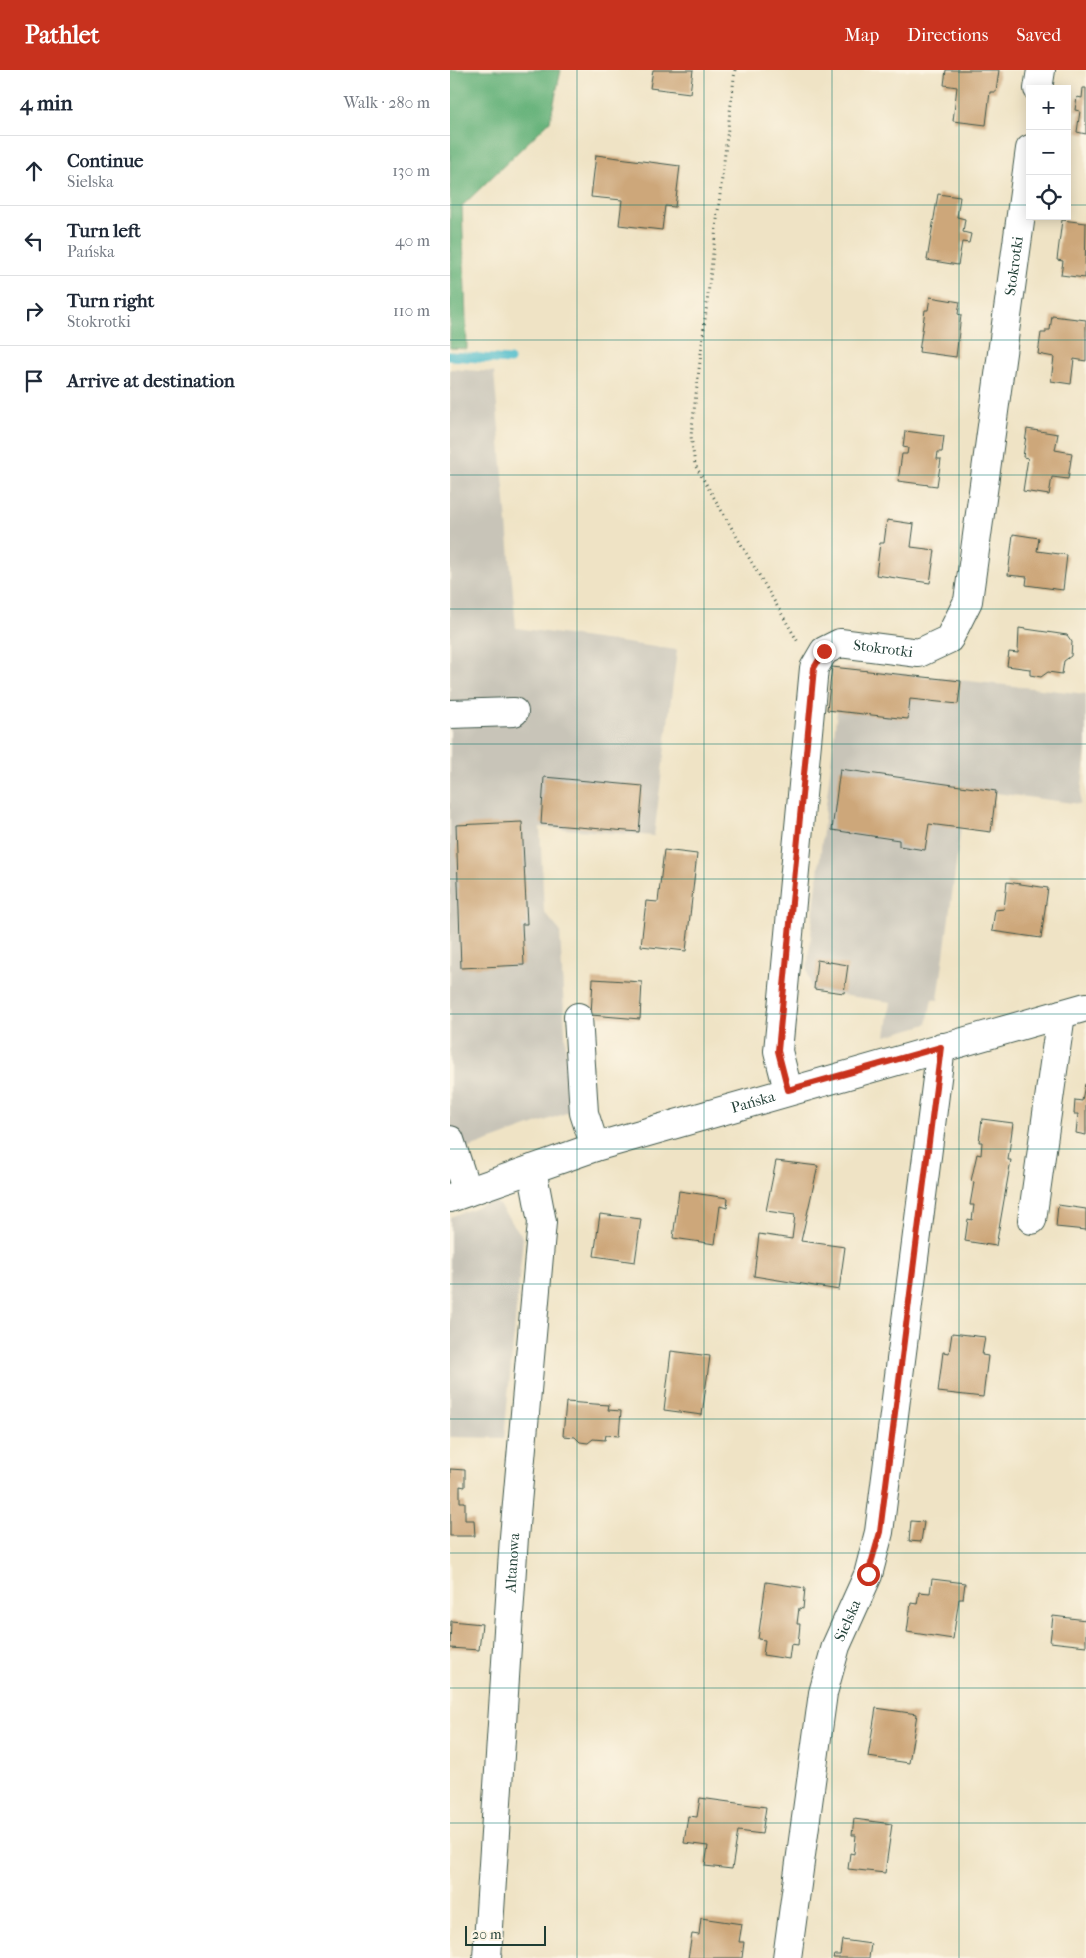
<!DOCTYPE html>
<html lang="en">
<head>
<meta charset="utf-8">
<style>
	:root { --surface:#fff; --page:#f6f6f7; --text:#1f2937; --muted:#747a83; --line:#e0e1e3; --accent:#c8321e }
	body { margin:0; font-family:"IM FELL French Canon",serif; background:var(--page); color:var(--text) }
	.controls { position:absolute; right:15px; top:15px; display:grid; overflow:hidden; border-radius:0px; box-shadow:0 2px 12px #0003 }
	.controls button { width:45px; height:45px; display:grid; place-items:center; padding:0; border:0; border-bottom:1px solid var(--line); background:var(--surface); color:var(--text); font:25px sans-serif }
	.scale { position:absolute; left:15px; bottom:12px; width:81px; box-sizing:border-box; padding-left:5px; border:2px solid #1f3d34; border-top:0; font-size:14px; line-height:18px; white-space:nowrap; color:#1f3d34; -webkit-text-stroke:4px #fcf5e5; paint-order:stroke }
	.stop { position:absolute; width:15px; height:15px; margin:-11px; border:4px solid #c8321e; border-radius:50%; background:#fff }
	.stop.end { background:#c8321e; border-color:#fff; box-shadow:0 1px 5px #0008 }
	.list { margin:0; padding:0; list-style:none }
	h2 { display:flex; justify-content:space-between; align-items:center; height:65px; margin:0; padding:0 20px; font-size:21px }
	h2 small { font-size:16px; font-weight:400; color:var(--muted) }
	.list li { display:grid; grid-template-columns:32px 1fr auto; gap:15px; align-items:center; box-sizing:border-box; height:70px; padding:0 20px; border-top:1px solid var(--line) }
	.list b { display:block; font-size:19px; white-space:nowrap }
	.list p { margin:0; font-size:16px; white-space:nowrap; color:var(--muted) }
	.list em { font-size:16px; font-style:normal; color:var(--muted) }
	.icon { flex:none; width:28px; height:28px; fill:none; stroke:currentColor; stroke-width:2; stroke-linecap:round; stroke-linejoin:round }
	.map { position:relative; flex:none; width:636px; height:1888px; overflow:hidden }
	header { display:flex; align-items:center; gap:30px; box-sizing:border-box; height:70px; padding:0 25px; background:var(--accent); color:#fff }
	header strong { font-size:24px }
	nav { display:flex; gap:28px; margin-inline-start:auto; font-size:18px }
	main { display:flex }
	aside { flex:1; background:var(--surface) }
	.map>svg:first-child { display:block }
	.industrial { fill:#c8c4b8 }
	.forest { fill:#68b37b; stroke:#447858 }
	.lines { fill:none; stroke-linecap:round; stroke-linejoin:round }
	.stream { stroke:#52becc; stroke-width:9 }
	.building { fill:#cda77a }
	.minor-casing { stroke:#3e564a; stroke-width:30 }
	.path { stroke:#3e564a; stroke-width:3; stroke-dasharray:1 4; stroke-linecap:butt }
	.minor { stroke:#fff; stroke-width:28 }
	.route { stroke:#c8321e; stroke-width:6 }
	.grid { fill:none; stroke:#0f766e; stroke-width:1; stroke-opacity:0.55 }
	.labels { text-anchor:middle; stroke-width:4.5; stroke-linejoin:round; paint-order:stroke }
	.street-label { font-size:15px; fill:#1f3d34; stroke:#fcf5e5 }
</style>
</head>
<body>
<header>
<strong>Pathlet</strong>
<nav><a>Map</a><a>Directions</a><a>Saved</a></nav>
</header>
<main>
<aside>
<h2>4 min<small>Walk · 280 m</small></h2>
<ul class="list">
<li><svg class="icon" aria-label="ahead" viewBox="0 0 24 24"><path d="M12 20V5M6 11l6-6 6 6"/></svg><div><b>Continue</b><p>Sielska</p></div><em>130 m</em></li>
<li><svg class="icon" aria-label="left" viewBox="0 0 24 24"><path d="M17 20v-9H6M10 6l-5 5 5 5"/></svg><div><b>Turn left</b><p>Pańska</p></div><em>40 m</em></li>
<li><svg class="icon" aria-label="right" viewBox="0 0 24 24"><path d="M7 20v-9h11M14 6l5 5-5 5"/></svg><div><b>Turn right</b><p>Stokrotki</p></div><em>110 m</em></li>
<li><svg class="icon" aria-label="arrive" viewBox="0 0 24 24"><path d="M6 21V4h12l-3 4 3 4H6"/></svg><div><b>Arrive at destination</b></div></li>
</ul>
</aside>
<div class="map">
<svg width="636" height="1888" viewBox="0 0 636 1888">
	<rect width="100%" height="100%" fill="#fcf5e5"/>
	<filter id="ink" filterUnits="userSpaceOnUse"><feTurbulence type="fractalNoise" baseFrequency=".02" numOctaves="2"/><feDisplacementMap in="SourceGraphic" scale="10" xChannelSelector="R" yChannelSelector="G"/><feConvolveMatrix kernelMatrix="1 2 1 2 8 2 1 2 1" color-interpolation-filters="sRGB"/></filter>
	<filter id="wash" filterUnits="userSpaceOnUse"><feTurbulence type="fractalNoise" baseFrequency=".0096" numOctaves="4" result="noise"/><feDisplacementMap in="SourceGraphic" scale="20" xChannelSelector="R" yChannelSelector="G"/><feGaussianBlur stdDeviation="1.12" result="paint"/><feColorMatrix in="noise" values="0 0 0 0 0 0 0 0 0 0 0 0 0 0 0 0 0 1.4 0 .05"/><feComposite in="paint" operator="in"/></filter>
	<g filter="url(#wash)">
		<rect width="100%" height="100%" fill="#efe3c5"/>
		<g class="industrial">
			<path d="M0,299L44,302L66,558L227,580L204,766L90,757L94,842L110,861L119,1042L0,1085Z"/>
			<path d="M392,597L636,624V680L630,734L516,719L488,930L482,929L477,954L436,966L441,932L362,921L357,900Z"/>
			<path d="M45,1130L73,1167L54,1368L0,1367V1147Z"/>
		</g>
		<path class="forest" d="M0,0H111L100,51L12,136L17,279L0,278Z"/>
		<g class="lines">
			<path class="stream" d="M0,286L60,290"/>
		</g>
		<g id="blocks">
			<g class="building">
				<path d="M203,0H243L240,23L200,18Z"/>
				<path d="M496,0H549L546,22H540L536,55L503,51L507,17L494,15Z"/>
				<path d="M633,18H636V64L627,62L630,41L625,40L627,27L632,28Z"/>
				<path d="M146,85L230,96L225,137L215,136L212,160L169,155L172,130L141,127Z"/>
				<path d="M488,124L510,127L507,147L515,149L513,162L521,164L519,173L512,172L508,195L477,190Z"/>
				<path d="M612,150L636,153L635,208L611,205L613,191L607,190Z"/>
				<path d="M480,227L510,232L508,244L511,245L506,287L469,282L475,240H478Z"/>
				<path d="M602,246L636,250V291L624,289L621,314L601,311L604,287L588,284L591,263H596V260H600Z"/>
				<path d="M577,359L608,364L605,380L622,383L618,409L602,407L599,425L573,421L578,388L573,387Z"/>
				<path d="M455,361L494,366L492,382H488L487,389H491L487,416L448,411L452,384H457L458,378L453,377Z"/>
				<path d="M437,450L464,454L461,477L485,480L480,513L426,505L430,473H434Z"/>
				<path d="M563,464L589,468L587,481L617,485L613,520L576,515L577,507L558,505Z"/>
				<path d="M569,558L617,565L622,572L621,586L614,591L612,604L598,602L591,607L580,605V599L557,596L559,582L568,583Z"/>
				<path d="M382,597L511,611L508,634L460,629L458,649L377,640Z"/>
				<path d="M390,699L546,721L541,762L479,754L475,780L449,776V770L382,760Z"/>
				<path d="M94,707L193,716L189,762L91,754Z"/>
				<path d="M72,752L77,854H72L74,895L11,898L6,755Z"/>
				<path d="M214,780L247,784L236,881L191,876L196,831L208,832Z"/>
				<path d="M557,812L598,818L591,868L542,861L545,840L554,839Z"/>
				<path d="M367,890L398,895L394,923L364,919Z"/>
				<path d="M143,909L192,912L190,949L141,945Z"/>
				<path d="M635,1014H636V1065L626,1063L628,1044H624L625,1030L632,1031Z"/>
				<path d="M532,1049L563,1053L558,1090H561L546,1176L515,1171L518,1149L522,1150L524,1135H520L524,1112L521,1111L527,1084L531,1085L532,1072H529Z"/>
				<path d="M326,1091L368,1096L351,1171L395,1177L389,1220L304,1206L309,1164L342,1169L345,1145L316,1141Z"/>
				<path d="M229,1121L278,1128L277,1138L270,1136L265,1174L223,1168Z"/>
				<path d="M608,1135L636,1139V1160L606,1157Z"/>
				<path d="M150,1144L191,1149L185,1192L144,1186Z"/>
				<path d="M502,1263L535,1267L532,1285L538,1286L533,1327L488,1322L493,1282L499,1283Z"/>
				<path d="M221,1281L260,1286L252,1345L214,1340Z"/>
				<path d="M116,1332L159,1335L158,1340L171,1341L169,1366L156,1365L155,1370L143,1369L138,1373L130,1372L125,1367L113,1366Z"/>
				<path d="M0,1399L15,1400V1417L10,1416V1432H15V1450H24L25,1466H0Z"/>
				<path d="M461,1451L474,1452L471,1472L459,1471Z"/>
				<path d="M482,1509L515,1513L513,1529H509L503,1569L457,1562L461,1533L467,1534L469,1522L480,1523Z"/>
				<path d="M316,1512L355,1518L353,1539L349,1538L347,1554H350L348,1575L341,1574L339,1589L313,1585L315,1570L308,1569Z"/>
				<path d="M603,1546L636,1550V1576L600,1572Z"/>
				<path d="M1,1551L32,1554L29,1580L0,1578Z"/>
				<path d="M426,1638L467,1644L459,1693L418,1687Z"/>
				<path d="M250,1728L316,1737L312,1764L288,1761L282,1799L255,1796L258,1776L234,1773L238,1746L247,1747Z"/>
				<path d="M404,1749L442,1754L435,1803L398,1799L400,1783L404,1784L406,1765H402Z"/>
				<path d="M251,1848L292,1854L289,1872H294L292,1888H238L242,1864L249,1865Z"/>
				<path d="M392,1870L421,1874L419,1888H383L384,1885H390Z"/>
			</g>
		</g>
	</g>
	<g filter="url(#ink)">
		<use href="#blocks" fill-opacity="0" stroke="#3e564a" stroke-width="1"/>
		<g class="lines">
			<defs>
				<g id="minor">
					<path d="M588,19L591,0"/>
					<path d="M0,644L64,642"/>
					<path d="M128,947L134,1043L145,1077"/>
					<path id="s1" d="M338,1020L328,981L364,598L374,581L390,573L469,583L499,569L518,531L580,79"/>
					<path d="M0,1070L17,1122"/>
					<path id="s2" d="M0,1128L145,1077L636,937"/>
					<path d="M582,1150L611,944"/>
					<path id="s3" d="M37,1888L64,1467L92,1152L82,1099"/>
					<path id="s4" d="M337,1888L373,1623L386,1576L418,1505L429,1462L491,977"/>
				</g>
			</defs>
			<use href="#minor" class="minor-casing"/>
			<path class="path" d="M285,0L241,366L245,395L348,572"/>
			<use href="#minor" class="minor"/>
		</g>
	</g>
	<g class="lines" filter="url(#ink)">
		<path class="route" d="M374,581L364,598L328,981L338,1020L491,977L430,1462L418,1504"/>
	</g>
	<path class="grid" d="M127,0V1888M254,0V1888M382,0V1888M509,0V1888M0,135H580M617,135H636M0,270H636M0,405H636M0,539H636M0,674H636M0,809H636M0,944H636M0,1079H636M0,1214H636M0,1349H636M0,1483H636M0,1618H636M0,1753H636"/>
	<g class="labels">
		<g class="street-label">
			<text dy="5" stroke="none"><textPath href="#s1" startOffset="956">Stokrotki</textPath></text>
			<text dy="5" stroke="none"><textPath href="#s1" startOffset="506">Stokrotki</textPath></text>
			<text dy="5" stroke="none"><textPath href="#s2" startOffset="318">Pańska</textPath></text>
			<text dy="5" stroke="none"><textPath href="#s3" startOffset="396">Altanowa</textPath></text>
			<text dy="5" stroke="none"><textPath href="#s4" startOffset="344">Sielska</textPath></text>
		</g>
	</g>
</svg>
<div class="controls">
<button>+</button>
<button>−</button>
<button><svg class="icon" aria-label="locate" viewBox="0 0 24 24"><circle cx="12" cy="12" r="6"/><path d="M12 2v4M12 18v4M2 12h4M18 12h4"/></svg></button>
</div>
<div class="scale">20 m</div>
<div class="stop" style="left:418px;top:1504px"></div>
<div class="stop end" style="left:374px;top:581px"></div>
</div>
</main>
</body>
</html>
